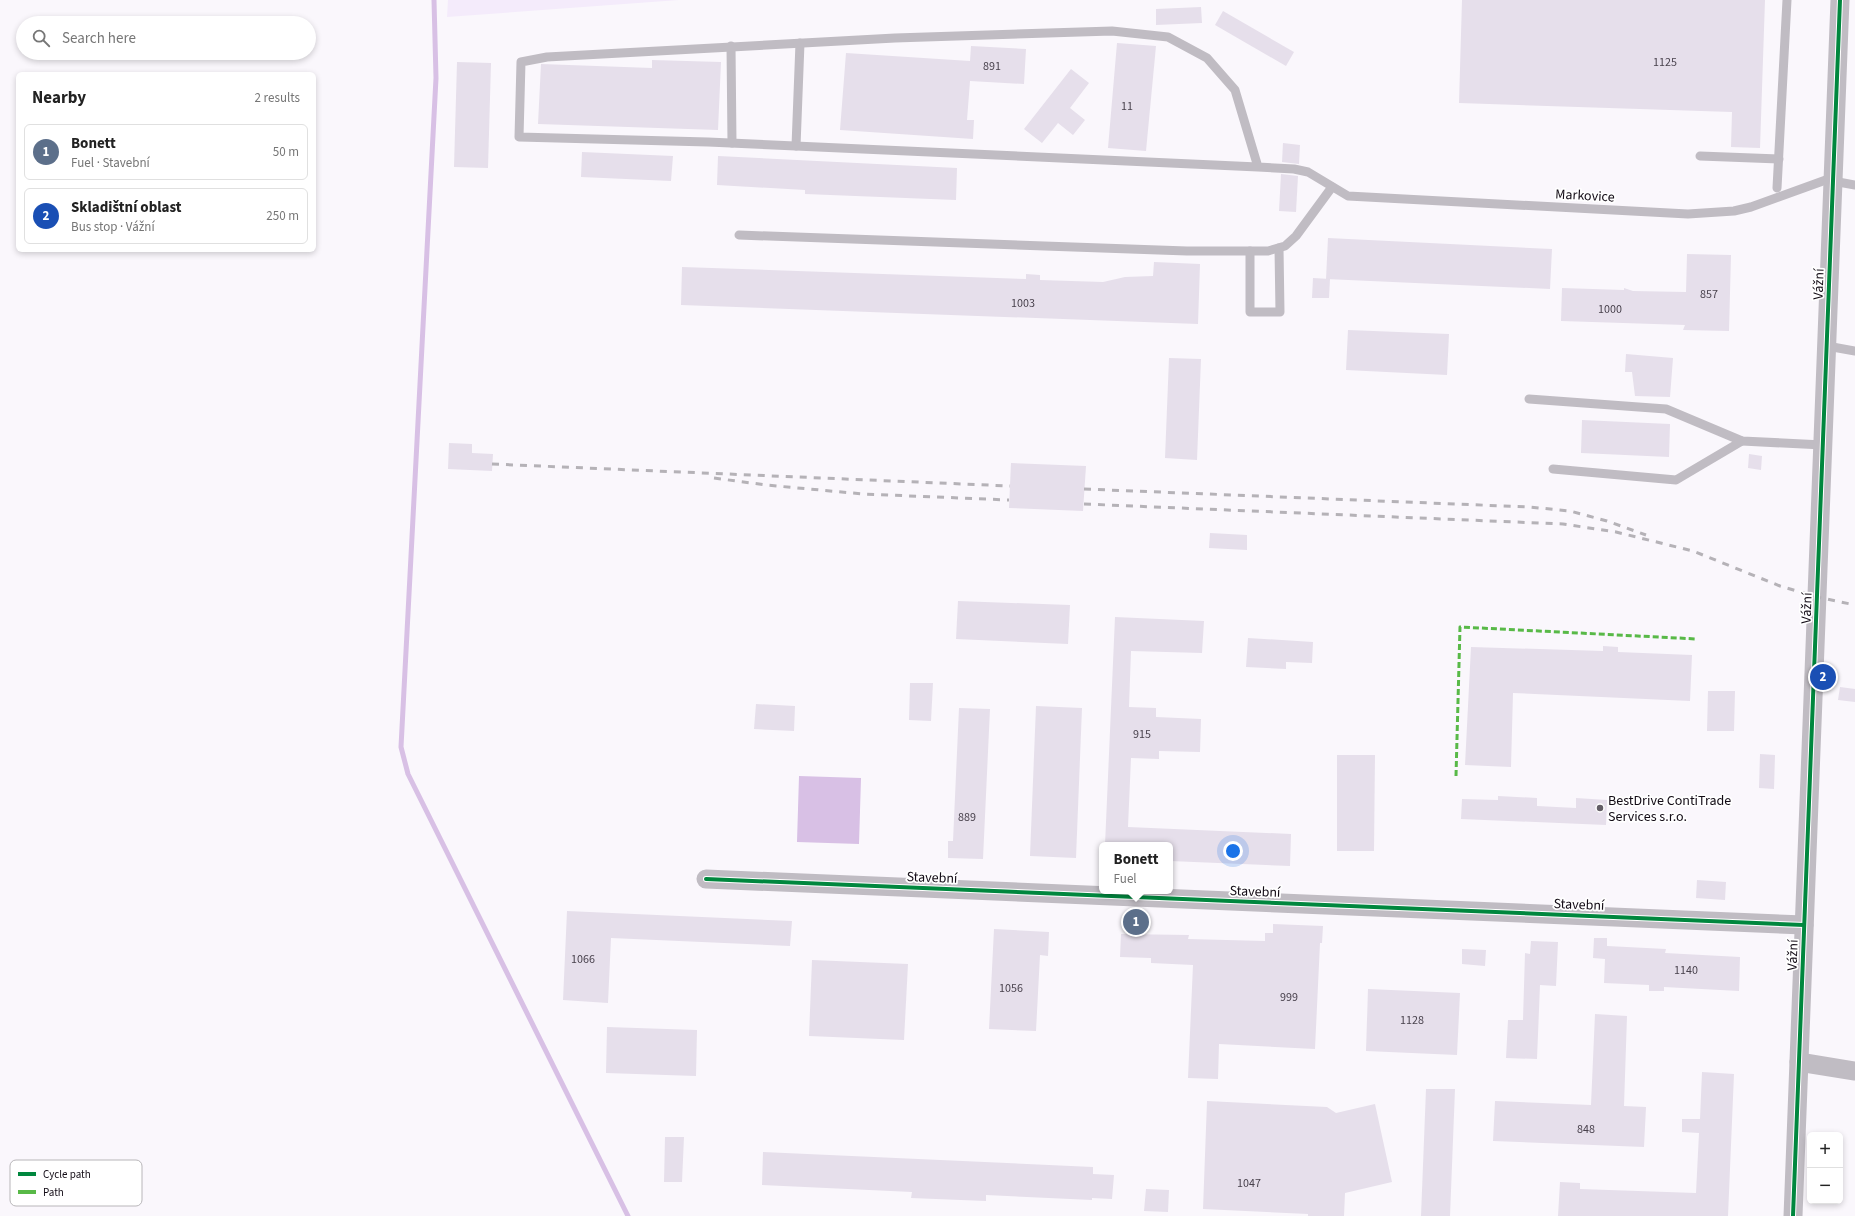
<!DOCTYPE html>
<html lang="en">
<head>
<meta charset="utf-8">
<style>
	:root { --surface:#fff; --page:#f2f2f2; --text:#222; --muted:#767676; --line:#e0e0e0; --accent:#0b8043 }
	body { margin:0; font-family:"Source Sans 3",sans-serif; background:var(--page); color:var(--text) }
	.controls { position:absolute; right:12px; bottom:12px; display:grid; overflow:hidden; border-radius:6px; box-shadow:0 2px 6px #0003 }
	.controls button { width:36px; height:36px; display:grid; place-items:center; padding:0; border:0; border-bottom:1px solid var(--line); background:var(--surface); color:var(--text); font:20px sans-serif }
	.you { position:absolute; left:1233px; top:851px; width:14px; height:14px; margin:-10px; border:3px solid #fff; border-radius:50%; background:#1a73e8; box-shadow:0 0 0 6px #1a73e833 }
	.badge { display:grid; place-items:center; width:26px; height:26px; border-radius:50%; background:var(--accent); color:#fff; font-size:13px; font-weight:700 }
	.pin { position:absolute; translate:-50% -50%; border:2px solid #fff; box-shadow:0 1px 4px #0006 }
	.popup { position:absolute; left:1099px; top:842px; width:74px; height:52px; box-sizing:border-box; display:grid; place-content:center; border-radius:6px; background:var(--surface); filter:drop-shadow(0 1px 3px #0005); font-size:13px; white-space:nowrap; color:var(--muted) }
	.popup b { font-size:15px; color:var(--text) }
	.popup::after { content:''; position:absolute; left:50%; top:100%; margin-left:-8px; border:8px solid transparent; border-top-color:var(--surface) }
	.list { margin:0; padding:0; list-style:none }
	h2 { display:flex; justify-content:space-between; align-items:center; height:52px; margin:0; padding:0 16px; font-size:17px }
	h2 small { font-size:13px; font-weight:400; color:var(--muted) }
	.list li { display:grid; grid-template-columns:26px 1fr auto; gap:12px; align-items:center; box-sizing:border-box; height:56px; margin:0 8px 8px; padding:0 8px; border:1px solid var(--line); border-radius:6px }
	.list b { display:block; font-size:15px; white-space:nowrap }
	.list p { margin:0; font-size:13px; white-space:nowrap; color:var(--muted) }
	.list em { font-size:13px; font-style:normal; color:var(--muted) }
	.icon { flex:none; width:22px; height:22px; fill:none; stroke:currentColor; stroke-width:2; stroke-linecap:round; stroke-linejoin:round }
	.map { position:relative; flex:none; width:1855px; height:1216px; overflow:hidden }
	.search { position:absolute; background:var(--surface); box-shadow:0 2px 6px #0003; left:16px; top:16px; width:300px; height:44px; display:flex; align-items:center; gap:10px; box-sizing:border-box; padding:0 14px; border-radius:22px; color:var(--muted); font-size:15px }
	.panel { position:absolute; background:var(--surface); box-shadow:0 2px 6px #0003; left:16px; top:72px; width:300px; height:180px; border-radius:6px }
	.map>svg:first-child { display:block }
	.green { fill:#f4ebfb }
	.water { fill:#d8c0e5 }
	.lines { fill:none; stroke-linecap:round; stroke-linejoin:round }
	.stream { stroke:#d8c0e5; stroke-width:5 }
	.building { fill:#e6dfeb }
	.lane { stroke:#c0bcc3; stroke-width:9 }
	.street { stroke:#c0bcc3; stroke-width:19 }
	.rail { stroke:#b5b2b7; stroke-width:3; stroke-dasharray:7 7; stroke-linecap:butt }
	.quiet { stroke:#58b947; stroke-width:3; stroke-dasharray:6 3; stroke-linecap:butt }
	.cycleway-casing { stroke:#fff; stroke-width:6 }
	.cycleway { stroke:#00873e; stroke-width:4 }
	.poi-dot { fill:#635e66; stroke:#fff; stroke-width:1.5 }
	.labels { text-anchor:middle; stroke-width:3.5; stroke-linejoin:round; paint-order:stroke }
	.number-label { font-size:12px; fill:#49424d }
	.street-label { font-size:14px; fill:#120b15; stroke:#fff }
	.poi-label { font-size:14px; fill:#120b15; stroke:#fff; text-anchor:start }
	.key { fill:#fff; stroke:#b8b6b9; stroke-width:1 }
	.key-label { font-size:11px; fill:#120b15 }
</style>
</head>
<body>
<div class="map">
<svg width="1855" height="1216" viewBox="0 0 1855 1216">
	<rect width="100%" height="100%" fill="#faf7fc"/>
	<path class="green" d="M448,0H679L447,17Z"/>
	<path class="water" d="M799,776L861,778L859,844L797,842Z"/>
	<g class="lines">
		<path class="stream" d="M434,0L436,78L401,747L408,774L628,1216"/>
	</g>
	<g class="building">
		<path d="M1462,0H1765L1760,148L1731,147L1732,112L1459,103Z"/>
		<path d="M1201,7L1202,23L1156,25V9Z"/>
		<path d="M1223,11L1294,52L1286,66L1215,25Z"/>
		<path d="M1117,43L1156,46L1146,151L1108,148Z"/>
		<path d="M971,46L1026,49L1024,84L970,81L967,120H974L973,139L840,130L846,53L970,61Z"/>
		<path d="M652,60L721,62L718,130L538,124L541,64L652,68Z"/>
		<path d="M457,62L491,63L488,168L454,167Z"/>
		<path d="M1071,69L1089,83L1070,108L1085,120L1073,135L1058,123L1042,143L1024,129Z"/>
		<path d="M1283,143L1300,145L1299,164L1282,162Z"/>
		<path d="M582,152L673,156L671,181L581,177Z"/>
		<path d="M718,156L957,168L956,200L805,194V190L717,185Z"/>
		<path d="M1281,174L1298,176L1296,212L1279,211Z"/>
		<path d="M1328,238L1552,249L1550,289L1326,279Z"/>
		<path d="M1687,254L1731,255L1729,331L1683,330L1685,325L1561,321L1562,288L1624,290V288L1633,291L1686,292Z"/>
		<path d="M1154,262L1200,264L1198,324L681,305L682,267L1026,279V274L1040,275V280L1103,282L1125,277L1153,276Z"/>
		<path d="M1313,278L1330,279L1329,298H1312Z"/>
		<path d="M1348,330L1449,334L1447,375L1346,370Z"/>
		<path d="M1626,354L1673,358L1670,397L1635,396L1632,372H1625Z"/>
		<path d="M1169,358L1201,359L1197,460L1165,458Z"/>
		<path d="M1582,420L1670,424L1669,457L1581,453Z"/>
		<path d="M449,443L472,444V453L493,454L492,471L448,469Z"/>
		<path d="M1749,454L1762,456L1761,470L1748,468Z"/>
		<path d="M1011,463L1086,466L1083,511L1009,508Z"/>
		<path d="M1210,533L1247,535V550L1209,548Z"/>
		<path d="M958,601L1070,605L1068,644L956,639Z"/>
		<path d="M1115,617L1204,621L1202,653L1131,651L1129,707L1156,708V717L1201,719L1200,752L1159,751V759L1131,758L1128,827L1291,834L1290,866L1170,861V845H1105Z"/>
		<path d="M1248,638L1313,642L1312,663L1286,662V669L1246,667Z"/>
		<path d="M1603,646L1618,647V652L1692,655L1690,701L1513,693L1511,767L1465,765L1471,647L1603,651Z"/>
		<path d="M910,683H933L931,721L909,720Z"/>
		<path d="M1840,687L1855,689V702L1838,700Z"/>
		<path d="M1708,691H1735L1734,731H1707Z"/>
		<path d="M756,704L795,706L794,731L754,729Z"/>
		<path d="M1036,706L1082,708L1076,858L1030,856Z"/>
		<path d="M959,708L990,709L983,859L948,858V841H953Z"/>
		<path d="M1760,754L1775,755L1774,789L1759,788Z"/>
		<path d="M1337,755H1375L1374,851H1337Z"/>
		<path d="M1498,796L1537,798V806L1576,808V798L1607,800L1606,825L1461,819L1462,799L1498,800Z"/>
		<path d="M1697,880L1726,882L1725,900L1696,898Z"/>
		<path d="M567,911L792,921L790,946L611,938L608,1003L563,1000Z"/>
		<path d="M1273,924L1323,926L1322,943H1320L1315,1049L1219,1044L1218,1079L1188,1078L1193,965L1151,963V958L1120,957L1121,934L1189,935L1188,939L1265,941V933H1273Z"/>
		<path d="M994,929L1049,932L1048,956L1040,955L1036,1031L989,1029Z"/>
		<path d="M1594,938H1607V946L1666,949L1665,953L1740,957L1739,991L1664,987V991H1649V985L1604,983L1605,959L1593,958Z"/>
		<path d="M1531,941L1558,942L1556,986L1540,985L1537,1059L1506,1058L1508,1020H1523L1525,953L1530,954Z"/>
		<path d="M1462,949L1486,950L1485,966L1462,964Z"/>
		<path d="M812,960L908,964L904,1040L809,1036Z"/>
		<path d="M1368,989L1460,993L1457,1055L1366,1051Z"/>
		<path d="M1595,1014L1627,1016L1624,1106L1646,1107L1644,1147L1493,1141L1495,1101L1591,1105Z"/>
		<path d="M607,1027L697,1030L696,1076L606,1073Z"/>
		<path d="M1702,1072L1734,1074L1728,1216H1558L1560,1182L1580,1183V1189L1696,1193L1699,1133L1682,1132V1119H1700Z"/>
		<path d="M1426,1089H1455L1450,1216H1421Z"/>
		<path d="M1207,1101L1327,1107L1336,1113L1375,1104L1392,1182L1345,1193L1344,1216H1308V1214L1203,1209Z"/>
		<path d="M665,1137H684L682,1182H664Z"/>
		<path d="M763,1152L1093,1167V1174L1114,1175L1112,1199L1092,1198V1200L986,1195V1201L911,1198L912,1192L762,1185Z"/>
		<path d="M1146,1189L1169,1190L1168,1212L1144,1211Z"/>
	</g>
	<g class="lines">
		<g class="lane">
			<path d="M731,46L732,143"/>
			<path d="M796,146L800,43"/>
			<path d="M1700,156L1779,159"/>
			<path d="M1258,167L1235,90L1207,58L1168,37L1112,31L895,38L547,57L521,62L519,137L708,142L1258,167L1294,169L1308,172L1348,196L1688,214L1734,211L1751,207L1834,177"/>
			<path d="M1833,181L1855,185"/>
			<path d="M1777,188L1787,0"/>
			<path d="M739,235L1187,251H1268L1285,246L1296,236L1332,187"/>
			<path d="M1250,251V312H1280L1279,248"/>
			<path d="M1827,346L1855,351"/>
			<path d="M1529,399L1666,409L1742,441L1823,445"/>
			<path d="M1553,469L1676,480L1742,441"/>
		</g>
		<g class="street">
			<path d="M706,879L1804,925"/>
			<path d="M1799,1062L1855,1071"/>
			<path d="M1793,1216L1840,0"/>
		</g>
		<g class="rail">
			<path d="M492,464L1010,486"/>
			<path d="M714,478L766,485L863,494L1009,500"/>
			<path d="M1084,489L1529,507L1570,511L1607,521L1646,535"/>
			<path d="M1084,504L1563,524L1616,532L1693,551L1780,586L1817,597L1855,605"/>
		</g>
		<path class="quiet" d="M1456,776L1460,627L1697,639"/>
		<defs>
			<g id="cycleway">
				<path d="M706,879L1804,925"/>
				<path d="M1793,1216L1840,0"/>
			</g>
		</defs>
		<use href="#cycleway" class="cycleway-casing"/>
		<use href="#cycleway" class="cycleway"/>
	</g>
	<circle class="poi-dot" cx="1600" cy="808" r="4"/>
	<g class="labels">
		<g class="number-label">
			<text x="1665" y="66">1125</text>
			<text x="992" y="70">891</text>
			<text x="1127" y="110">11</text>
			<text x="1709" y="298">857</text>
			<text x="1023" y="307">1003</text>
			<text x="1610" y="313">1000</text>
			<text x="1142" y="738">915</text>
			<text x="967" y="821">889</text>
			<text x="583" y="963">1066</text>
			<text x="1686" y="974">1140</text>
			<text x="1011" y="992">1056</text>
			<text x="1289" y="1001">999</text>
			<text x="1412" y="1024">1128</text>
			<text x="1586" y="1133">848</text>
			<text x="1249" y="1187">1047</text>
		</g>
		<g class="street-label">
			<text transform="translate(1585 195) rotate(3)" y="5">Markovice</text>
			<text transform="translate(1818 284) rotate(-88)" y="5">Vážní</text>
			<text transform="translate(1806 608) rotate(-88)" y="5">Vážní</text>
			<text transform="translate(932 877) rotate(2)" y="5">Stavební</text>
			<text transform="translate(1255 891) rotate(2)" y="5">Stavební</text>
			<text transform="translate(1579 904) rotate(2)" y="5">Stavební</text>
			<text transform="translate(1792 955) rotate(-88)" y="5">Vážní</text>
		</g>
		<g class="poi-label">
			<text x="1608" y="805">BestDrive ContiTrade<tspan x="1608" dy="16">Services s.r.o.</tspan></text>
		</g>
	</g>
	<rect x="10" y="1160" width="132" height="46" rx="6" class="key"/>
	<rect x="18" y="1172" width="18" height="4" fill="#00873e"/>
	<rect x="18" y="1190" width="18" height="4" fill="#58b947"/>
	<g class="key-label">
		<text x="43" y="1178">Cycle path</text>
		<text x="43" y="1196">Path</text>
	</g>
</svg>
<div class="controls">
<button>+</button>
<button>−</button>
</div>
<div class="you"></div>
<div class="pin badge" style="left:1136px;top:922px;background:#5c6f8a">1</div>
<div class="popup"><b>Bonett</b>Fuel</div>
<div class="pin badge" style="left:1823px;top:677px;background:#1a4fb4">2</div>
<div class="search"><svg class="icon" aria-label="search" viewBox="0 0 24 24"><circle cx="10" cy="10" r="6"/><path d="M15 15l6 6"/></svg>Search here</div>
<section class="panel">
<h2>Nearby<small>2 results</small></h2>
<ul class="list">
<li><span class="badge" style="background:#5c6f8a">1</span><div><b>Bonett</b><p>Fuel · Stavební</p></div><em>50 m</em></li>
<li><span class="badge" style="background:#1a4fb4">2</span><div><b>Skladištní oblast</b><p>Bus stop · Vážní</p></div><em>250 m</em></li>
</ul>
</section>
</div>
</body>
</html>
